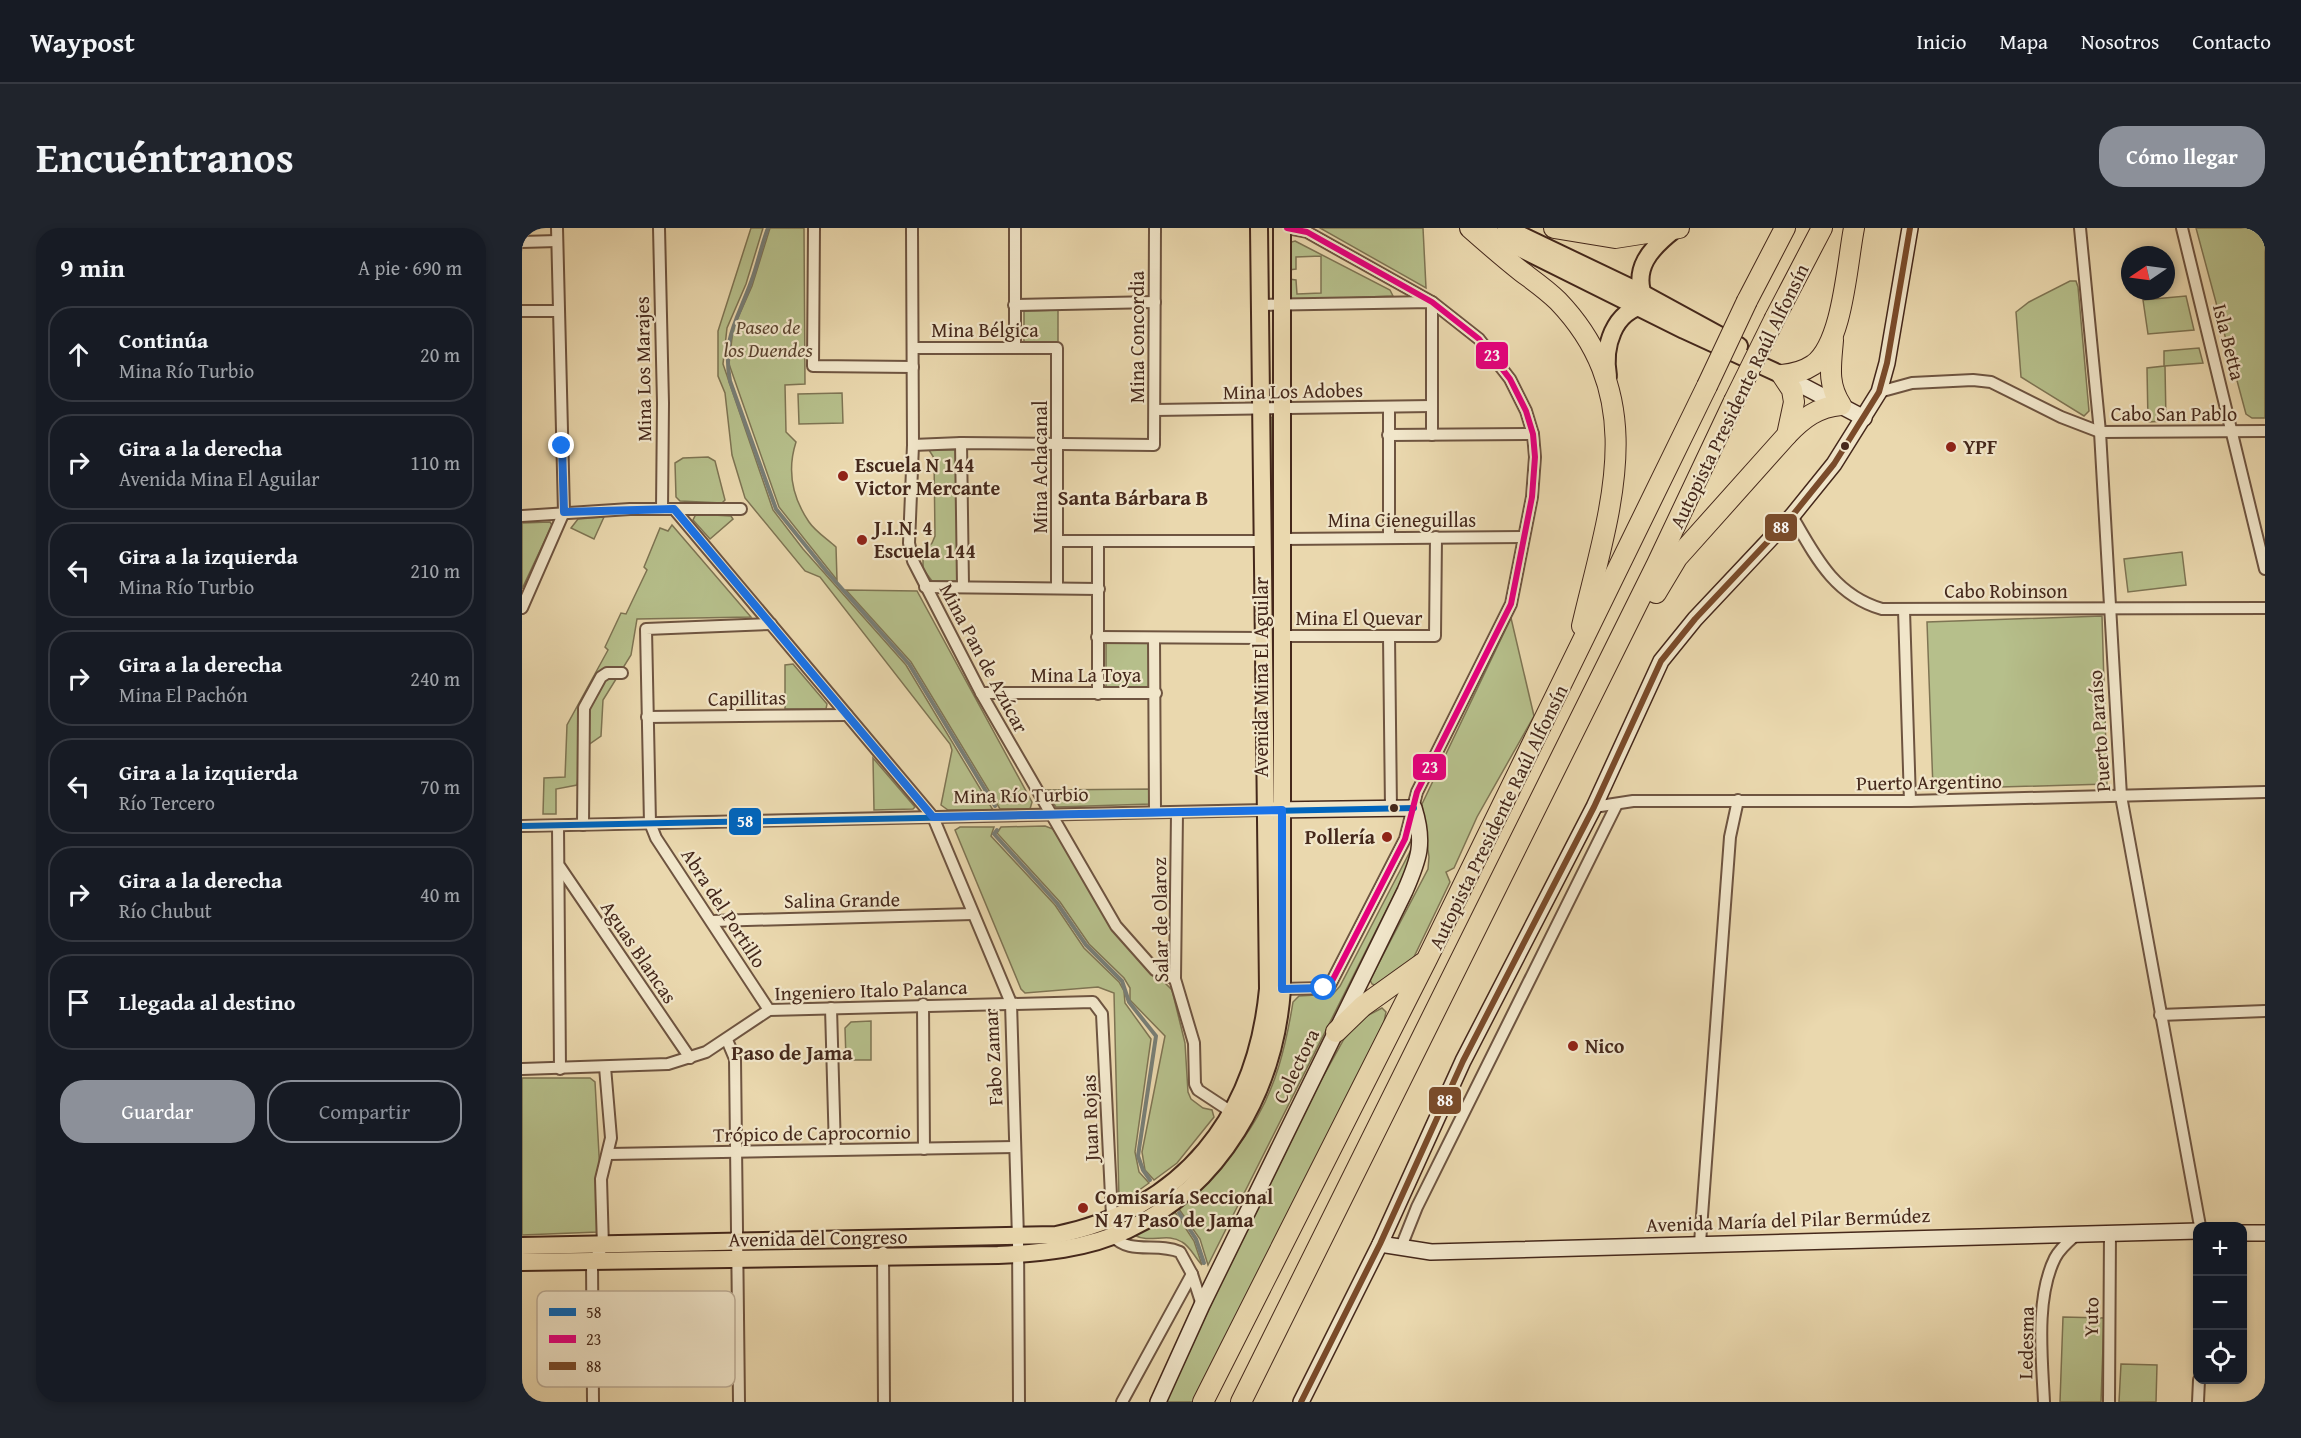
<!DOCTYPE html>
<html lang="es">
<head>
<meta charset="utf-8">
<style>
	:root { --surface:#171b24; --page:#20242c; --text:#f1f3f6; --muted:#9ea1a6; --line:#363941; --accent:#8c9099 }
	body { margin:0; font-family:"Gentium Book Plus",serif; background:var(--page); color:var(--text) }
	.controls { position:absolute; right:18px; bottom:18px; display:grid; overflow:hidden; border-radius:12px; box-shadow:0 3px 9px #0003 }
	.controls button { width:54px; height:54px; display:grid; place-items:center; padding:0; border:0; border-bottom:2px solid var(--line); background:var(--surface); color:var(--text); font:30px sans-serif }
	.compass { position:absolute; left:1599px; top:18px; width:54px; height:54px; border-radius:50%; background:var(--surface); box-shadow:0 3px 9px #0003; rotate:257deg }
	.stop { position:absolute; width:18px; height:18px; margin:-14px; border:4px solid #1a73e8; border-radius:50%; background:#fff }
	.stop.end { background:#1a73e8; border-color:#fff; box-shadow:0 2px 6px #0008 }
	.list { margin:0; padding:0; list-style:none }
	h2 { display:flex; justify-content:space-between; align-items:center; height:78px; margin:0; padding:0 24px; font-size:26px }
	h2 small { font-size:20px; font-weight:400; color:var(--muted) }
	.list li { display:grid; grid-template-columns:39px 1fr auto; gap:18px; align-items:center; box-sizing:border-box; height:96px; margin:0 12px 12px; padding:0 12px; border:2px solid var(--line); border-radius:24px }
	.list b { display:block; font-size:22px; white-space:nowrap }
	.list p { margin:0; font-size:20px; white-space:nowrap; color:var(--muted) }
	.list em { font-size:20px; font-style:normal; color:var(--muted) }
	.actions { display:flex; gap:12px; padding:18px 24px }
	.actions a { flex:1; padding:14px 0; border:2px solid var(--accent); border-radius:24px; text-align:center; font-size:21px; color:var(--accent) }
	.actions .main { background:var(--accent); color:#fff }
	.icon { flex:none; width:33px; height:33px; fill:none; stroke:currentColor; stroke-width:2; stroke-linecap:round; stroke-linejoin:round }
	.map { position:relative; flex:none; width:1743px; height:1174px; overflow:hidden; border-radius:24px }
	header { display:flex; align-items:center; gap:36px; box-sizing:border-box; height:84px; padding:0 30px; background:var(--surface); border-bottom:2px solid var(--line) }
	header strong { font-size:28px }
	nav { display:flex; gap:33px; margin-inline-start:auto; font-size:21px }
	.intro { display:flex; align-items:center; justify-content:space-between; box-sizing:border-box; height:144px; padding:0 36px }
	h1 { margin:0; font-size:42px }
	.button { padding:15px 27px; border-radius:24px; background:var(--accent); color:#fff; font-size:21px; font-weight:700 }
	main { display:flex; gap:36px; padding:0 36px }
	aside { flex:1; background:var(--surface); border-radius:24px; box-shadow:0 3px 9px #0003 }
	.map>svg:first-child { display:block }
	.green { fill:#b6bf8b; stroke:#7e7453; stroke-width:1.5 }
	.lines { fill:none; stroke-linecap:round; stroke-linejoin:round }
	.stream { stroke:#787e76; stroke-width:4 }
	.street-casing { stroke:#6e5440; stroke-width:14 }
	.secondary-casing { stroke:#45281b; stroke-width:18 }
	.primary-casing { stroke:#45281b; stroke-width:20 }
	.highway-casing { stroke:#45281b; stroke-width:22 }
	.street { stroke:#f1e6ca; stroke-width:10 }
	.secondary { stroke:#f1e6ca; stroke-width:15 }
	.primary { stroke:#ead8ae; stroke-width:16 }
	.highway { stroke:#ead8ae; stroke-width:20 }
	.highway-bridge-casing { stroke:#45281b; stroke-width:22; stroke-linecap:butt }
	.highway-bridge { stroke:#ead8ae; stroke-width:20 }
	.bus-1-casing { stroke:#f1e6ca; stroke-width:10 }
	.bus-2-casing { stroke:#f1e6ca; stroke-width:10 }
	.bus-3-casing { stroke:#f1e6ca; stroke-width:10 }
	.bus-1 { stroke:#0065bd; stroke-width:6 }
	.bus-2 { stroke:#e5007d; stroke-width:6 }
	.bus-3 { stroke:#7a4b2a; stroke-width:6 }
	.route { stroke:#1a73e8; stroke-width:8 }
	.bus-dot { fill:#45281b; stroke:#f1e6ca; stroke-width:2 }
	.poi-dot { fill:#8f2418; stroke:#f1e6ca; stroke-width:2 }
	.labels { text-anchor:middle; stroke-width:4.5; stroke-linejoin:round; paint-order:stroke }
	.park-label { font-size:20px; font-style:italic; fill:#5c4631; stroke:#f1e6ca }
	.street-label { font-size:20px; fill:#45281b; stroke:#f1e6ca }
	.poi-label { font-size:20px; font-weight:bold; fill:#45281b; stroke:#f1e6ca; text-anchor:start }
	.neighbourhood-label { font-size:21px; font-weight:bold; fill:#45281b; stroke:#f1e6ca }
	.key { fill:#f1e6ca; stroke:#bdad96; stroke-width:1.5 }
	.key-label { font-size:16px; fill:#45281b }
	.line-badge { stroke:#f1e6ca; stroke-width:2 }
	.badge-label { font-size:16px; text-anchor:middle; font-weight:bold; fill:#fff }
</style>
</head>
<body>
<header>
<strong>Waypost</strong>
<nav><a>Inicio</a><a>Mapa</a><a>Nosotros</a><a>Contacto</a></nav>
</header>
<div class="intro"><h1>Encuéntranos</h1><a class="button">Cómo llegar</a></div>
<main>
<aside>
<h2>9 min<small>A pie · 690 m</small></h2>
<ul class="list">
<li><svg class="icon" aria-label="ahead" viewBox="0 0 24 24"><path d="M12 20V5M6 11l6-6 6 6"/></svg><div><b>Continúa</b><p>Mina Río Turbio</p></div><em>20 m</em></li>
<li><svg class="icon" aria-label="right" viewBox="0 0 24 24"><path d="M7 20v-9h11M14 6l5 5-5 5"/></svg><div><b>Gira a la derecha</b><p>Avenida Mina El Aguilar</p></div><em>110 m</em></li>
<li><svg class="icon" aria-label="left" viewBox="0 0 24 24"><path d="M17 20v-9H6M10 6l-5 5 5 5"/></svg><div><b>Gira a la izquierda</b><p>Mina Río Turbio</p></div><em>210 m</em></li>
<li><svg class="icon" aria-label="right" viewBox="0 0 24 24"><path d="M7 20v-9h11M14 6l5 5-5 5"/></svg><div><b>Gira a la derecha</b><p>Mina El Pachón</p></div><em>240 m</em></li>
<li><svg class="icon" aria-label="left" viewBox="0 0 24 24"><path d="M17 20v-9H6M10 6l-5 5 5 5"/></svg><div><b>Gira a la izquierda</b><p>Río Tercero</p></div><em>70 m</em></li>
<li><svg class="icon" aria-label="right" viewBox="0 0 24 24"><path d="M7 20v-9h11M14 6l5 5-5 5"/></svg><div><b>Gira a la derecha</b><p>Río Chubut</p></div><em>40 m</em></li>
<li><svg class="icon" aria-label="arrive" viewBox="0 0 24 24"><path d="M6 21V4h12l-3 4 3 4H6"/></svg><div><b>Llegada al destino</b></div></li>
</ul>
<div class="actions"><a class="main">Guardar</a><a>Compartir</a></div>
</aside>
<div class="map">
<svg width="1743" height="1174" viewBox="0 0 1743 1174">
	<rect width="100%" height="100%" fill="#ead8ae"/>
	<filter id="stains"><feTurbulence type="fractalNoise" baseFrequency=".00333" numOctaves="4"/><feColorMatrix values="0 0 0 0 .2 0 0 0 0 .09 0 0 0 0 .02 0 0 0 .5 -.17"/></filter>
	<radialGradient id="worn" r=".72"><stop offset=".6" stop-color="#630" stop-opacity="0"/><stop offset="1" stop-color="#630" stop-opacity=".3"/></radialGradient>
	<g class="green">
		<path d="M229,0H241L224,56L205,100L201,136L251,282L281,321L384,437L471,582H426L419,577L430,522L428,516L298,349L283,343L223,270L210,227L203,165L196,148V103Z"/>
		<path d="M248,0H282L283,156L263,157L264,204L274,214C265,242 270,269 287,294C293,303 305,311 314,319L315,352L257,279L207,136L211,101L230,58Z"/>
		<path d="M798,0H901L904,60Z"/>
		<path d="M1674,0H1743V190H1730L1724,186Z"/>
		<path d="M773,13L868,62L871,68L769,72L766,68L767,51L774,52L775,66L799,65V28L774,29V41L767,42L766,15Z"/>
		<path d="M1548,53H1554L1556,59L1567,183L1562,188L1499,149L1494,84L1507,74Z"/>
		<path d="M1664,68L1672,102L1626,106L1621,72Z"/>
		<path d="M536,82V116H502V83Z"/>
		<path d="M1677,120L1681,135L1643,138L1644,193L1626,194L1625,140L1642,138V123Z"/>
		<path d="M320,165L321,195L277,196L276,166Z"/>
		<path d="M752,187L753,352L749,350V190Z"/>
		<path d="M407,222H436L437,353H410L401,341V324L410,315L413,308L412,230Z"/>
		<path d="M186,229L193,233L203,272L200,275L158,273L154,269L153,235L161,230Z"/>
		<path d="M174,286L209,288L211,291L188,311L171,292Z"/>
		<path d="M82,289L72,311L49,300L56,291Z"/>
		<path d="M28,294L30,297L0,361V295Z"/>
		<path d="M150,297L229,389L115,391L109,427L81,472L79,508L62,520L55,557L34,561V586H21L22,550L43,549L45,497L86,422L83,419L99,385L104,386L125,342L122,339L138,300L146,303Z"/>
		<path d="M1660,324L1664,357L1606,364L1602,331Z"/>
		<path d="M324,362L395,363L510,574L508,581H478L389,434Z"/>
		<path d="M1580,388L1585,556L1411,561L1405,394Z"/>
		<path d="M989,390L1012,488L955,589L932,640L924,644L928,654L890,733L855,758L850,756L848,752L906,641L907,629L900,576Z"/>
		<path d="M584,415H630L631,463L584,462Z"/>
		<path d="M271,436L305,476L304,481H263V437Z"/>
		<path d="M351,530L393,579L391,581L352,582Z"/>
		<path d="M630,561L629,576L534,579L522,562Z"/>
		<path d="M523,598L531,601L596,708L650,762L663,815L666,864L669,871L681,880L690,882L692,889L655,935L632,952L623,942L620,924L643,808L608,772V760L602,750L567,716L538,674L475,605L479,599Z"/>
		<path d="M438,599H472L469,608L533,677L562,720L597,754L602,763L603,775L629,811L613,924L617,944L627,955L602,973L597,971L592,765L576,759L503,765L499,761L433,602Z"/>
		<path d="M894,612L893,625L686,1037L678,1011L657,981C730,912 755,873 771,774L777,768L811,766L818,758Z"/>
		<path d="M860,780L864,784L862,794L676,1174H644L692,1070L797,856L822,811L841,790Z"/>
		<path d="M349,793V832H324L323,800L329,794Z"/>
		<path d="M0,850H68L73,854L81,999L76,1004L0,1007Z"/>
		<path d="M653,984L672,1013L680,1037C673,1030 668,1018 660,1014C645,1004 628,1016 612,1007Z"/>
		<path d="M1541,1089L1582,1090L1579,1174H1538Z"/>
		<path d="M1599,1136L1635,1137L1634,1174H1597Z"/>
	</g>
	<g class="lines">
		<g class="stream">
			<path d="M246,0C239,18 236,36 229,54C215,93 200,110 208,153L254,281L305,344L387,436L473,578"/>
			<path d="M475,602L472,606L535,675L564,717L600,753L607,774L634,808L616,928L621,942L628,952"/>
			<path d="M657,985L674,1011L682,1035"/>
		</g>
		<defs>
			<g id="street">
				<path d="M137,0L141,175L140,281"/>
				<path d="M292,0L291,138L391,139"/>
				<path d="M390,0L391,217L387,315L391,333L459,465L594,698L633,742L653,751"/>
				<path d="M1558,0L1578,204L1599,568L1678,998"/>
				<path d="M1660,0L1743,341"/>
				<path d="M0,14L35,13"/>
				<path d="M492,77L633,74"/>
				<path d="M737,77L910,74V207"/>
				<path d="M0,83H37"/>
				<path d="M391,120H535V359"/>
				<path d="M493,120V0"/>
				<path d="M1357,164L1390,155L1451,152L1469,154L1539,189L1578,204L1743,203"/>
				<path d="M633,182L910,178"/>
				<path d="M866,207L1011,206"/>
				<path d="M439,215L441,357"/>
				<path d="M391,217L439,215L632,217L633,0"/>
				<path d="M152,281L411,589L489,775L496,1010L497,1174"/>
				<path d="M0,288L108,281H219"/>
				<path d="M1270,288C1293,328 1312,367 1360,381L1743,380"/>
				<path d="M867,310V179"/>
				<path d="M761,311L1001,309"/>
				<path d="M536,313H740"/>
				<path d="M403,359L577,361"/>
				<path d="M0,380L42,284L35,0"/>
				<path d="M1382,382L1388,573"/>
				<path d="M760,408H913L914,309"/>
				<path d="M867,408L869,581"/>
				<path d="M575,409L741,410"/>
				<path d="M632,410L633,584"/>
				<path d="M459,465H634"/>
				<path d="M576,466V314"/>
				<path d="M125,489L325,487"/>
				<path d="M1072,579L1111,573H1388L1743,564"/>
				<path d="M655,585L653,751L672,815L673,856L676,862L711,885"/>
				<path d="M61,597L62,480L79,449L85,445H100"/>
				<path d="M0,598L743,582"/>
				<path d="M36,598L38,841"/>
				<path d="M38,639L168,830"/>
				<path d="M190,693L451,686"/>
				<path d="M760,761L802,760L808,757L883,611L895,564L989,376L1010,269L1013,229L1011,206L1004,183L988,151L957,111L910,74L785,4L765,0"/>
				<path d="M401,776L402,921"/>
				<path d="M309,780L313,922"/>
				<path d="M247,782L134,610L128,595L124,401L249,396"/>
				<path d="M1638,787L1743,783"/>
				<path d="M205,812L213,831L217,1174"/>
				<path d="M0,841L146,836L184,824L247,782L571,774L580,786L591,1008C607,1027 635,1014 658,1024L670,1046L680,1077"/>
				<path d="M87,926L493,919"/>
				<path d="M1178,1015L1208,609L1216,572"/>
				<path d="M879,1019L895,979L1095,576"/>
				<path d="M361,1024L362,1174"/>
				<path d="M71,1174L70,1034L81,1019L79,951L89,910L83,839"/>
				<path d="M600,1174L670,1046"/>
				<path d="M1522,1174C1520,1130 1513,1070 1533,1030C1538,1020 1547,1013 1555,1006"/>
				<path d="M1587,1174L1588,1004"/>
				<path d="M1676,1174L1677,1152"/>
			</g>
			<g id="secondary">
				<path d="M1260,147L1342,190"/>
				<path d="M1720,1005H1743"/>
				<path d="M858,1016L909,1024L1676,1003"/>
				<path d="M636,1174L680,1077L883,663C897,631 903,615 892,580L749,582"/>
				<path d="M779,1174L858,1016L941,833L1072,579L1139,433L1173,391L1270,288L1312,236L1357,164L1365,135L1388,0"/>
			</g>
			<g id="primary">
				<path d="M957,0L1162,102L1260,147"/>
				<path d="M984,0L1120,65L1217,118"/>
				<path d="M1123,72C1109,41 1129,20 1152,2"/>
				<path d="M1086,148C1081,119 1091,83 1124,77"/>
				<path d="M0,1018L534,1007C662,981 734,888 746,761L737,0"/>
				<path d="M0,1034L476,1027C519,1025 565,1021 605,1002C699,958 753,862 760,761V0"/>
			</g>
			<g id="highway">
				<path d="M948,0C965,15 982,30 1000,44C1012,53 1025,62 1036,73C1130,171 1087,282 1060,398"/>
				<path d="M1032,0L1093,10L1157,0"/>
				<path d="M1225,73L1263,0"/>
				<path d="M1253,90L1300,0"/>
				<path d="M1265,207C1281,190 1296,179 1319,177C1305,156 1309,137 1311,112"/>
				<path d="M1134,365L1155,330L1265,207L1272,174L1270,162L1260,147C1270,146 1282,143 1291,137C1321,116 1325,35 1332,0"/>
				<path d="M814,804L841,778L901,735"/>
				<path d="M681,1174L905,731L1185,158"/>
				<path d="M719,1174L1135,336L1212,173"/>
			</g>
		</defs>
		<use href="#street" class="street-casing"/>
		<use href="#secondary" class="secondary-casing"/>
		<use href="#primary" class="primary-casing"/>
		<use href="#highway" class="highway-casing"/>
		<use href="#street" class="street"/>
		<use href="#secondary" class="secondary"/>
		<use href="#primary" class="primary"/>
		<use href="#highway" class="highway"/>
		<defs>
			<g id="highway-bridge">
				<path d="M1185,158L1225,73"/>
				<path d="M1212,173L1253,90"/>
			</g>
		</defs>
		<use href="#highway-bridge" class="highway-bridge-casing"/>
		<use href="#highway-bridge" class="highway-bridge"/>
		<defs>
			<path id="bus-1" d="M0,598L892,580"/>
			<path id="bus-2" d="M760,761L802,760L808,757L883,611L895,564L989,376L1010,269L1013,229L1011,206L1004,183L988,151L957,111L910,74L785,4L765,0"/>
			<path id="bus-3" d="M779,1174L858,1016L941,833L1072,579L1139,433L1173,391L1270,288L1312,236L1357,164L1365,135L1388,0"/>
		</defs>
		<use href="#bus-1" class="bus-1-casing"/>
		<use href="#bus-2" class="bus-2-casing"/>
		<use href="#bus-3" class="bus-3-casing"/>
		<use href="#bus-1" class="bus-1"/>
		<use href="#bus-2" class="bus-2"/>
		<use href="#bus-3" class="bus-3"/>
	</g>
	<g class="lines">
		<path class="route" d="M40,218L42,284L152,281L411,589L760,582V761L802,760"/>
	</g>
	<g class="bus-dot">
		<circle cx="1323" cy="218" r="5"/>
		<circle cx="872" cy="580" r="5"/>
	</g>
	<g class="poi-dot">
		<circle cx="1429" cy="219" r="6"/>
		<circle cx="321" cy="248" r="6"/>
		<circle cx="340" cy="312" r="6"/>
		<circle cx="865" cy="609" r="6"/>
		<circle cx="1051" cy="818" r="6"/>
		<circle cx="561" cy="980" r="6"/>
	</g>
	<g class="labels">
		<g class="park-label">
			<text x="246" y="106">Paseo de<tspan x="246" dy="23">los Duendes</tspan></text>
		</g>
		<g class="street-label">
			<text x="463" y="109">Mina Bélgica</text>
			<text transform="translate(615 109) rotate(-90)" y="7">Mina Concordia</text>
			<text transform="translate(1707 114) rotate(76)" y="7">Isla Betta</text>
			<text transform="translate(121 141) rotate(-91)" y="7">Mina Los Marajes</text>
			<text transform="translate(771 163) rotate(-1)" y="7">Mina Los Adobes</text>
			<text transform="translate(1217 168) rotate(-64)" y="7">Autopista Presidente Raúl Alfonsín</text>
			<text x="1652" y="193">Cabo San Pablo</text>
			<text transform="translate(518 239) rotate(-90)" y="7">Mina Achacanal</text>
			<text x="880" y="299">Mina Cieneguillas</text>
			<text x="1484" y="370">Cabo Robinson</text>
			<text x="837" y="397">Mina El Quevar</text>
			<text transform="translate(462 430) rotate(62)" y="7">Mina Pan de Azúcar</text>
			<text x="564" y="454">Mina La Toya</text>
			<text transform="translate(739 449) rotate(-90)" y="7">Avenida Mina El Aguilar</text>
			<text transform="translate(225 470) rotate(-1)" y="7">Capillitas</text>
			<text transform="translate(1577 503) rotate(-94)" y="7">Puerto Paraíso</text>
			<text transform="translate(1407 554) rotate(-1)" y="7">Puerto Argentino</text>
			<text transform="translate(499 567) rotate(-1)" y="7">Mina Río Turbio</text>
			<text transform="translate(976 589) rotate(-64)" y="7">Autopista Presidente Raúl Alfonsín</text>
			<text transform="translate(320 672) rotate(-1)" y="7">Salina Grande</text>
			<text transform="translate(202 680) rotate(57)" y="7">Abra del Portillo</text>
			<text transform="translate(638 692) rotate(-91)" y="7">Salar de Olaroz</text>
			<text transform="translate(117 724) rotate(56)" y="7">Aguas Blancas</text>
			<text transform="translate(349 762) rotate(-2)" y="7">Ingeniero Italo Palanca</text>
			<text transform="translate(471 829) rotate(-93)" y="7">Fabo Zamar</text>
			<text transform="translate(774 838) rotate(-64)" y="7">Colectora</text>
			<text transform="translate(568 890) rotate(-92)" y="7">Juan Rojas</text>
			<text transform="translate(290 905) rotate(-1)" y="7">Trópico de Caprocornio</text>
			<text transform="translate(1266 992) rotate(-2)" y="7">Avenida María del Pilar Bermúdez</text>
			<text transform="translate(296 1010) rotate(-1)" y="7">Avenida del Congreso</text>
			<text transform="translate(1569 1089) rotate(-89)" y="7">Yuto</text>
			<text transform="translate(1504 1115) rotate(-89)" y="7">Ledesma</text>
		</g>
		<g class="poi-label">
			<text x="1441" y="226">YPF</text>
			<text x="333" y="244">Escuela N 144<tspan x="333" dy="23">Victor Mercante</tspan></text>
			<text x="352" y="307">J.I.N. 4<tspan x="352" dy="23">Escuela 144</tspan></text>
			<text x="853" y="616" text-anchor="end">Pollería</text>
			<text x="1063" y="825">Nico</text>
			<text x="573" y="976">Comisaría Seccional<tspan x="573" dy="23">N 47 Paso de Jama</tspan></text>
		</g>
		<g class="neighbourhood-label">
			<text x="611" y="277">Santa Bárbara B</text>
			<text x="270" y="832">Paso de Jama</text>
		</g>
	</g>
	<rect x="15" y="1063" width="198" height="96" rx="9" class="key"/>
	<rect x="27" y="1080" width="27" height="8" fill="#0065bd"/>
	<rect x="27" y="1107" width="27" height="8" fill="#e5007d"/>
	<rect x="27" y="1134" width="27" height="8" fill="#7a4b2a"/>
	<g class="key-label">
		<text x="64" y="1090">58</text>
		<text x="64" y="1117">23</text>
		<text x="64" y="1144">88</text>
	</g>
	<g class="line-badge">
		<rect x="953" y="113" width="34" height="29" rx="6" fill="#e5007d"/>
		<rect x="1242" y="285" width="34" height="29" rx="6" fill="#7a4b2a"/>
		<rect x="890" y="525" width="35" height="28" rx="6" fill="#e5007d"/>
		<rect x="206" y="579" width="34" height="29" rx="6" fill="#0065bd"/>
		<rect x="906" y="858" width="34" height="29" rx="6" fill="#7a4b2a"/>
	</g>
	<g class="badge-label">
		<text x="970" y="133">23</text>
		<text x="1259" y="305">88</text>
		<text x="908" y="545">23</text>
		<text x="223" y="599">58</text>
		<text x="923" y="878">88</text>
	</g>
	<rect width="100%" height="100%" filter="url(#stains)"/>
	<rect width="100%" height="100%" fill="url(#worn)"/>
</svg>
<div class="controls">
<button>+</button>
<button>−</button>
<button><svg class="icon" aria-label="locate" viewBox="0 0 24 24"><circle cx="12" cy="12" r="6"/><path d="M12 2v4M12 18v4M2 12h4M18 12h4"/></svg></button>
</div>
<svg class="compass" viewBox="-18 -18 36 36"><path d="M0-13l5 13h-10z" fill="#e53935"/><path d="M0 13l5-13h-10z" fill="#9ea1a6"/></svg>
<div class="stop" style="left:802px;top:760px"></div>
<div class="stop end" style="left:40px;top:218px"></div>
</div>
</main>
</body>
</html>
